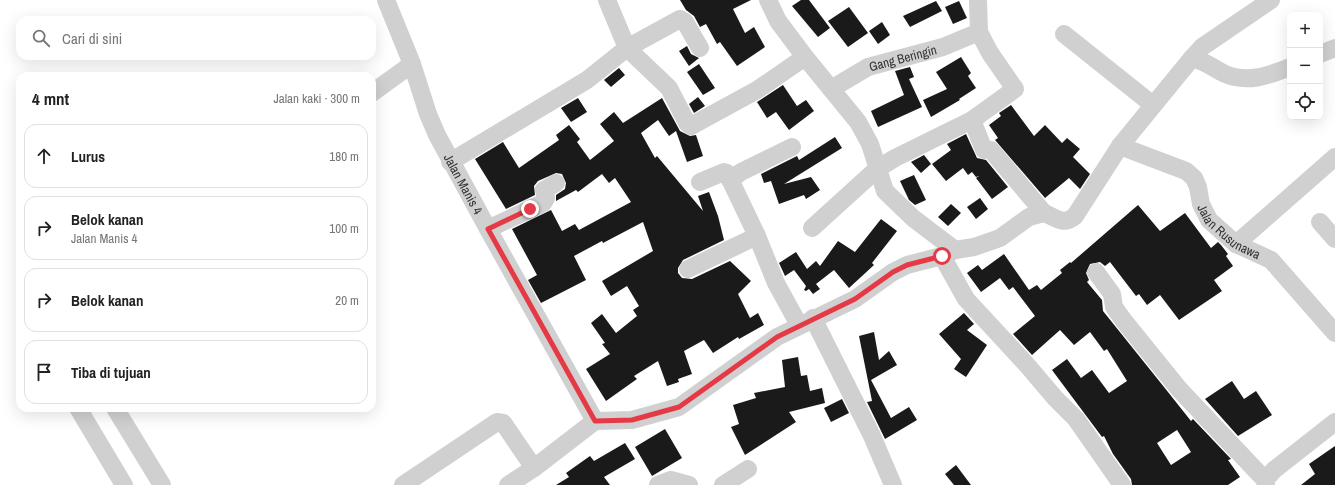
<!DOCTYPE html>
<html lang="id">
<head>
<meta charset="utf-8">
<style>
	:root { --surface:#fff; --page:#f2f2f2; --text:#222; --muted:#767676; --line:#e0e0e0 }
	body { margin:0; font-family:"Archivo Narrow",sans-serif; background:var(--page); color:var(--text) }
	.controls { position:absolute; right:12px; top:12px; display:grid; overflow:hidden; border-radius:8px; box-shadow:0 4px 16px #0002 }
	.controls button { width:36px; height:36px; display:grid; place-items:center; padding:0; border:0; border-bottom:1px solid var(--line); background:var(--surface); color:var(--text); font:20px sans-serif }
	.stop { position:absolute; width:12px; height:12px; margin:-9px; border:3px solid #e63946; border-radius:50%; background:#fff }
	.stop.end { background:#e63946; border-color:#fff; box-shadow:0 1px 4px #0008 }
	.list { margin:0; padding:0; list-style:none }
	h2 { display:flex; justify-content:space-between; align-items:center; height:52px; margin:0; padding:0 16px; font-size:17px }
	h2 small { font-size:13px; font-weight:400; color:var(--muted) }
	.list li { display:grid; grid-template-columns:26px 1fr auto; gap:12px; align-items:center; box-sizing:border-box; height:64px; margin:0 8px 8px; padding:0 8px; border:1px solid var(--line); border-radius:12px }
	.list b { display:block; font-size:15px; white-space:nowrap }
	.list p { margin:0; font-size:13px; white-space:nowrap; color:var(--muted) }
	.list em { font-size:13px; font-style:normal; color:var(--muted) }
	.icon { flex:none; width:22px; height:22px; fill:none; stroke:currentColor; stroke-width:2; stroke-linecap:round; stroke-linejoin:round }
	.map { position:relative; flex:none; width:1335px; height:485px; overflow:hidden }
	.search { position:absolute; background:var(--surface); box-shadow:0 4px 16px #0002; left:16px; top:16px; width:360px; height:44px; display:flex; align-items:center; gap:10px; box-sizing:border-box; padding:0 14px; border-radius:12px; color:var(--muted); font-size:15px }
	.panel { position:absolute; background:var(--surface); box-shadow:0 4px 16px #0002; left:16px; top:72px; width:360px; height:340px; border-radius:12px }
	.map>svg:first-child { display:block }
	.building { fill:#1a1a1a; fill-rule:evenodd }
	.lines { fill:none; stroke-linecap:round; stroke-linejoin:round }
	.minor { stroke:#d0d0d0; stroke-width:18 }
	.route { stroke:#e63946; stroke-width:5 }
	.labels { text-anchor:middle; stroke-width:4; stroke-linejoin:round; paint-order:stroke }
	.street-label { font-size:13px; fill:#333; stroke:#fff }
</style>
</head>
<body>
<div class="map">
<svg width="1335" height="485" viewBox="0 0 1335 485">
	<rect width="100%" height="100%" fill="#fff"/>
	<g class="building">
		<path d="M680,0H751L733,9L745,33L754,27L765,47L737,66L720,42L717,44L706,24L700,27L694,16L686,10Z"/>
		<path d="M801,0H809L830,28L818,37L792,6Z"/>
		<path d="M936,1L942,11L910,27L903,16Z"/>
		<path d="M959,1L967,18L953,24L945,7Z"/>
		<path d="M849,7L868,33L848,47L828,21Z"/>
		<path d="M882,22L890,35L878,44L869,31Z"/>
		<path d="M687,46L691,54L699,58L689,66L679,51Z"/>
		<path d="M961,57L971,73L968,76L976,88L959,99L960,100L931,117L923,100L947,89L936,72Z"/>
		<path d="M699,64L715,88L703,95L687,72Z"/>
		<path d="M910,67L914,77L909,79L922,107L878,127L871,111L904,95L895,71Z"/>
		<path d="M619,68L625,75L611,87L604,80Z"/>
		<path d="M783,85L797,106L806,100L814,111L789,130L776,112L767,118L757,102Z"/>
		<path d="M698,97L705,106L694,113L689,104Z"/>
		<path d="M578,98L587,112L571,122L561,108Z"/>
		<path d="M662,98L680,131L690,136L696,135L703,156L687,162L676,131L669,136L658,120L641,133L655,158L657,156L703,211L698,196L709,192L718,216L724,240L683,260L678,268V273L682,278L692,279L730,261L751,281L738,294L750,318L758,313L764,325L739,339L738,337L713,353L704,340L684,351L692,374L678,379L679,382L667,386L658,361L634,376L637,379L606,401L586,369L610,354L602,344L605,343L591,323L602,314L616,333L637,316L633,310L639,306L627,286L611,296L602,281L653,251L643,222L603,243L602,241L574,256L586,280L541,303L528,280L537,275L512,229L551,210L562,231L575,224L579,230L631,202L615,178L609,183L602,174L578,192L576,190L556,201V195L565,189L566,183L562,174L556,173L538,181L534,186L535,195L506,209L475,159L503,142L519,168L559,140L556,135L569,125L580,139L577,142L590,160L614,141L600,124L614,112L623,123Z"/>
		<path d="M1011,105L1034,136L1045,125L1062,143L1067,138L1080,149L1073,157L1090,174L1080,189L1069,178L1045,198L995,140L998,138L989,125L1001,116L999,113Z"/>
		<path d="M966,134L977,158L986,160L1008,187L992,199L976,178L979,176L976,177L972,172L968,175L963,168L946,181L932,164L951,150L947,144Z"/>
		<path d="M835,137L842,148L784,184L811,177L820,190L806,199L804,195L779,204L771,181L764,183L761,174L797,156L799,160Z"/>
		<path d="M924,155L931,164L921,173L911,162Z"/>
		<path d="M914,175L926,200L915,205L909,200L900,181Z"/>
		<path d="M980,198L988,209L976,219L967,207Z"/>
		<path d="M951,204L961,213L948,226L938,217Z"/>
		<path d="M1138,205L1160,231L1185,213L1211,248L1218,242L1221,245L1228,254L1226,256L1233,266L1214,280L1222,291L1179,320L1160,295L1147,305L1139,294L1136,296L1110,262L1105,266L1100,262L1090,264L1086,273L1089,280L1087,282L1102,300L1103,311L1164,387L1191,421L1193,419L1231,459L1228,460L1240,477L1228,485H1132L1131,479L1113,454L1104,436L1102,437L1052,370L1067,359L1081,378L1092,370L1109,393L1127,381L1107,349L1104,351L1090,332L1074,345L1060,330L1032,355L1013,334L1035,316L1013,287L1009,290L1000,278L981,292L967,273L978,265L982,270L1004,254L1029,290L1037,285L1041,290L1062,273L1060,270L1070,262L1071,263ZM1177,430L1191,452L1171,465L1157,443Z"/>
		<path d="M881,219L897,231L872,263L874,265L849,288L834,270L816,284L820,289L813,294L809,289L806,291L804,290L806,286L794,270L785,276L779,263L796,252L807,269L816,261L820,266L838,241L855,252Z"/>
		<path d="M964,313L974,324L967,330L987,345L966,377L954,369L961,359L939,334Z"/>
		<path d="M874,332L879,360L889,351L897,365L871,380L891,418L909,407L917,420L885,439L867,402L872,401L859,336Z"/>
		<path d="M798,357L801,376L807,375L810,391L822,388L825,403L789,412L796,422L745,455L731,427L739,424L733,405L756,398L754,393L785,387L782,360Z"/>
		<path d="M1232,381L1244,399L1256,391L1272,415L1238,436L1205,399Z"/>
		<path d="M842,399L849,413L831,422L824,408Z"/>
		<path d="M665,429L682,458L652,476L635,447Z"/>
		<path d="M625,443L635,459L604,477L610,485H556L569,477L566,473L590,456L594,461Z"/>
		<path d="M1335,446V485H1301L1315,474L1309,464Z"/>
		<path d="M956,465L971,485H954L945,474Z"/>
	</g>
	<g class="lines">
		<g class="minor">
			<path id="s1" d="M386,0L412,64L428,114L437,135L488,229L595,421"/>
			<path d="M607,0L627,48L669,88L687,123L691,126L757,90L805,57"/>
			<path d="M768,0L778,21L805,57L858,122L870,144L885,191L913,218L955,250"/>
			<path d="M1064,34L1153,105"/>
			<path d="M1320,54L1335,48"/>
			<path d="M1192,58L1202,47L1271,0"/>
			<path id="s2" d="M831,89L868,67L943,47L979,32"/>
			<path d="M372,93L412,64"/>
			<path d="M972,120L984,150"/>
			<path id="s3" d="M1120,146L1186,171L1194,178L1198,187L1201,204L1209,220L1236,244L1271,260L1335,333"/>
			<path d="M991,150L1044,213"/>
			<path d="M450,162L587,80L627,48L680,19L685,22L700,48"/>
			<path d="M730,180L741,172L792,147"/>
			<path d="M700,182L724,172L727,173L757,236L776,283L799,325"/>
			<path d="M1320,222L1335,239"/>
			<path d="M812,228L877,169L895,158L972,120L1015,89L990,53L979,32L978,0"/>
			<path d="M488,229L543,203L546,198L544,190L556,183"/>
			<path d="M1236,244L1335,157"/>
			<path d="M942,256L966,299L1027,365L1055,398L1076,419L1122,485"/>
			<path d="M688,269L757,236"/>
			<path d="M1096,272L1112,294L1114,307L1124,321L1179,389L1265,480"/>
			<path d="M813,318L872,436L893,485"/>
			<path d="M78,408L124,485"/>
			<path d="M115,408L162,485"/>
			<path d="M595,421L632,420L679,407L777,337L855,299L893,272L907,265L942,256L955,250L974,247L1000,238L1029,217L1044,213C1057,218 1063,226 1075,216L1120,146L1192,58C1207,62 1211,67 1223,73C1246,84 1268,76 1290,67"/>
			<path d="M403,485L497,422L503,423L506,427L534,468"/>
			<path d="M508,485L534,468L595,421"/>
			<path d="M658,485L671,480L689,485"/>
			<path d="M723,485L748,469"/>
			<path d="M1266,485L1265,480L1274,470L1335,422"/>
		</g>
	</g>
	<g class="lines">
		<path class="route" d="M530,209L488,229L595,421L632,420L679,407L777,337L855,299L893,272L907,265L942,256"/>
	</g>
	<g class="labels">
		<g class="street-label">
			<text dy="5" stroke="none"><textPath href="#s2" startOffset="79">Gang Beringin</textPath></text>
			<text dy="5" stroke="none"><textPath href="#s1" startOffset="200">Jalan Manis 4</textPath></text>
			<text dy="5" stroke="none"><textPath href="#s3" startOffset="149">Jalan Rusunawa</textPath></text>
		</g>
	</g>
</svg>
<div class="controls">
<button>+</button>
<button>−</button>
<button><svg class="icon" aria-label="locate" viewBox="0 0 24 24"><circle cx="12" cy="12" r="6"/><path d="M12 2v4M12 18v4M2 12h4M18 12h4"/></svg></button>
</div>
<div class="stop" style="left:942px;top:256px"></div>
<div class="stop end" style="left:530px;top:209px"></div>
<div class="search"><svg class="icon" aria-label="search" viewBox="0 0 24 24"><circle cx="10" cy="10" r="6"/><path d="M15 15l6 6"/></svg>Cari di sini</div>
<section class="panel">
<h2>4 mnt<small>Jalan kaki · 300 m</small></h2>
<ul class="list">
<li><svg class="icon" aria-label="ahead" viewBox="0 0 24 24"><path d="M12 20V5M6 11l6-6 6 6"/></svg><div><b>Lurus</b></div><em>180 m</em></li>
<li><svg class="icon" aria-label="right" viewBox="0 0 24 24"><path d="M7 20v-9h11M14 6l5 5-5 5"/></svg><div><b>Belok kanan</b><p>Jalan Manis 4</p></div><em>100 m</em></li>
<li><svg class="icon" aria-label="right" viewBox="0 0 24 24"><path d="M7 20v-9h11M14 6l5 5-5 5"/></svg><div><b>Belok kanan</b></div><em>20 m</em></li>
<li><svg class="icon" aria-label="arrive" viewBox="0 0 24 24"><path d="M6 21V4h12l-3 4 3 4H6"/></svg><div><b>Tiba di tujuan</b></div></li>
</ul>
</section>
</div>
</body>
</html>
